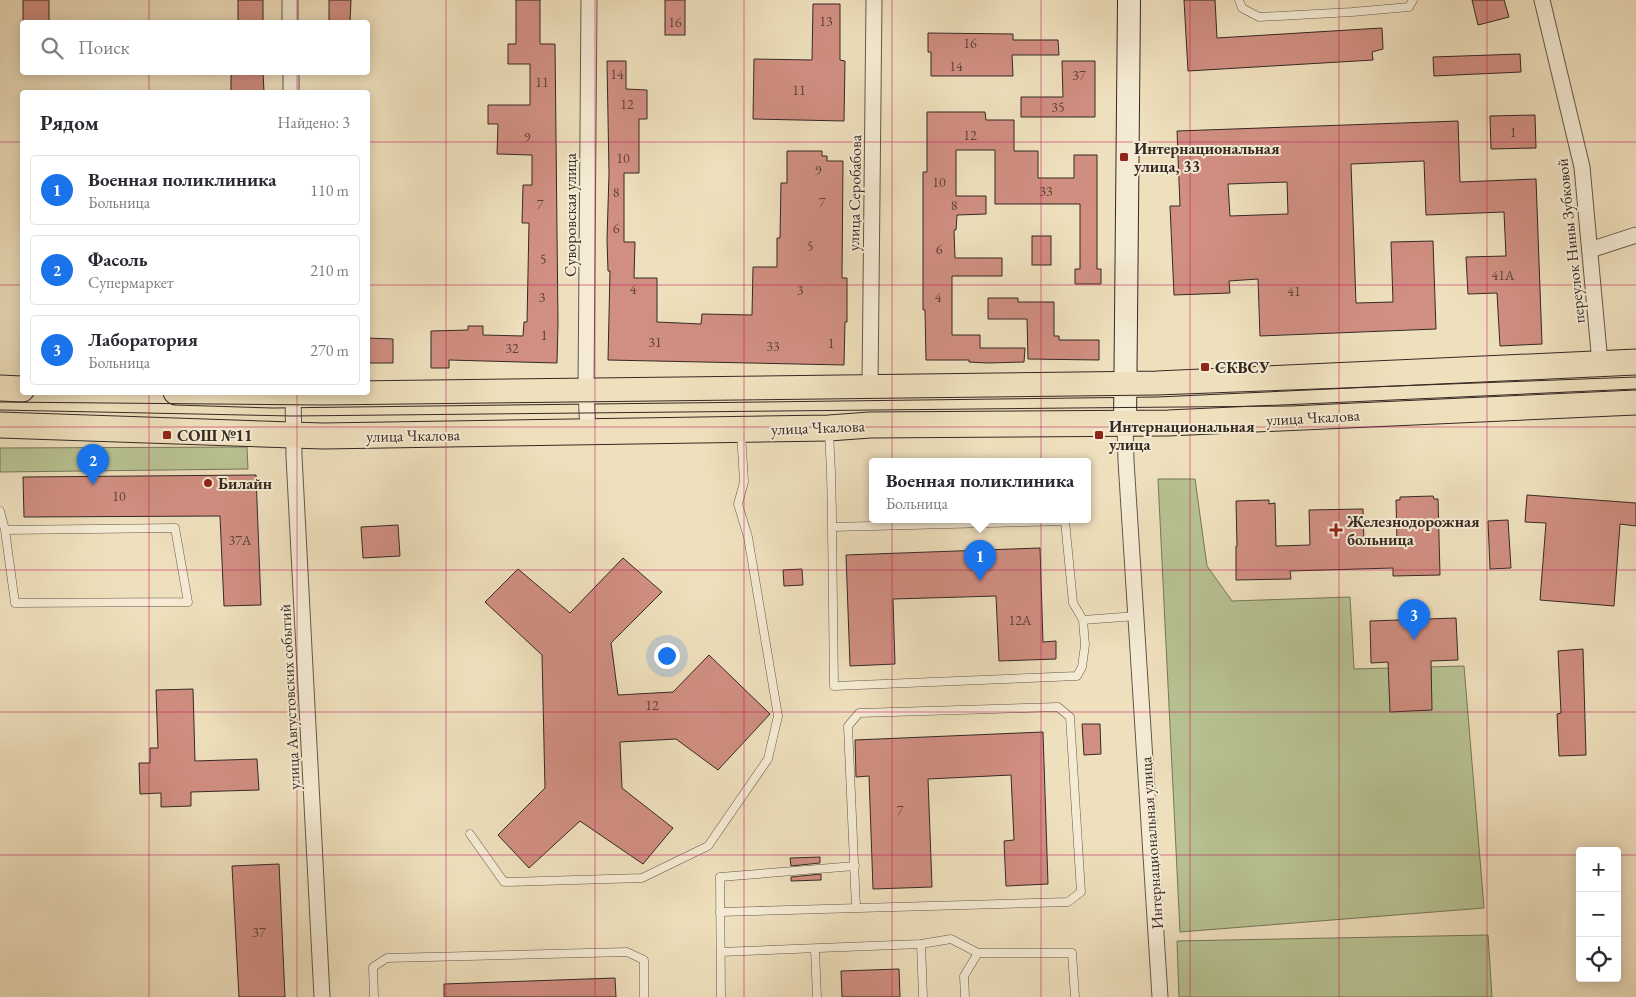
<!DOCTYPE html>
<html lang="ru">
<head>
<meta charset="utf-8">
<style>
	:root { --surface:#fff; --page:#f2f2f3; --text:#2b2b33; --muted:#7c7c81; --line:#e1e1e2; --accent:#1a73e8 }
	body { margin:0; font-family:"EB Garamond",serif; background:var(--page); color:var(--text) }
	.controls { position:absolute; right:15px; bottom:15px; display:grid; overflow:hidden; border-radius:5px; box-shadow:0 2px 12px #0003 }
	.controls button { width:45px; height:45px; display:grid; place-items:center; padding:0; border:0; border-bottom:1px solid var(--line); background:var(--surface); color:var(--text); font:25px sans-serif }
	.you { position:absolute; left:666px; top:655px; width:18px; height:18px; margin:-12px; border:4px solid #fff; border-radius:50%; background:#1a73e8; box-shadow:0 0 0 8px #1a73e833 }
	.badge { display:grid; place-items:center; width:32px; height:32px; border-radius:50%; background:var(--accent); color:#fff; font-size:16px; font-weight:700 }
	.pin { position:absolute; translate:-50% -41px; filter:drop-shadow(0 1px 2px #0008) }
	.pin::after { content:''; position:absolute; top:26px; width:18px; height:15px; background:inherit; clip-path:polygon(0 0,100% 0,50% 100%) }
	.popup { position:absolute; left:869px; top:458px; width:222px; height:65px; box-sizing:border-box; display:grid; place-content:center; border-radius:5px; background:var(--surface); filter:drop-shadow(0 1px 4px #0005); font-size:16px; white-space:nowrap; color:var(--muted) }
	.popup b { font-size:19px; color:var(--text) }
	.popup::after { content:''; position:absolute; left:50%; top:100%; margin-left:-10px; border:10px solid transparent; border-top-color:var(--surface) }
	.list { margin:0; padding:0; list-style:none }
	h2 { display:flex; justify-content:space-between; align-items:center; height:65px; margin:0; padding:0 20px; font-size:21px }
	h2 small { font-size:16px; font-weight:400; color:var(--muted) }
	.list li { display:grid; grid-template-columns:32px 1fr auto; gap:15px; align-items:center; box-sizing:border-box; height:70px; margin:0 10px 10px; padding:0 10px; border:1px solid var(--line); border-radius:5px }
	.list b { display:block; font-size:19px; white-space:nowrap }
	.list p { margin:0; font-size:16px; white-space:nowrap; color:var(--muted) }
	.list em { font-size:16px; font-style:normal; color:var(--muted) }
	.icon { flex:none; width:28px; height:28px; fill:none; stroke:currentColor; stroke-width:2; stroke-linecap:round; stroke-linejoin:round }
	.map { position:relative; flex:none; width:1636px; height:997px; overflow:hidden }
	.search { position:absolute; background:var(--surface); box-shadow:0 2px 12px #0003; left:20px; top:20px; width:350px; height:55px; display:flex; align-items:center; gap:12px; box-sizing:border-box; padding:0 18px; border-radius:5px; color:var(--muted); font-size:19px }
	.panel { position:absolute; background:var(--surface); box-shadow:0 2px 12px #0003; left:20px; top:90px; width:350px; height:305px; border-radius:5px }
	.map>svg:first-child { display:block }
	.green { fill:#b8c292; stroke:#76765a }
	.building { fill:#d18f82; stroke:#352923; fill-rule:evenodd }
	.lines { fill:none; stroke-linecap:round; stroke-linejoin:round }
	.service-casing { stroke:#64574a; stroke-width:9 }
	.minor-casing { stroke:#64574a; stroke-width:17 }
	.secondary-casing { stroke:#352923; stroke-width:24 }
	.primary-casing { stroke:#352923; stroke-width:27 }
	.service { stroke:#f5ebd4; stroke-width:8 }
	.minor { stroke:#f5ebd4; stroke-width:15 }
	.secondary { stroke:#f5ebd4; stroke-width:22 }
	.primary { stroke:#efe0bd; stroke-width:25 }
	.tram { stroke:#352923; stroke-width:1 }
	.grid { fill:none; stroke:#c2185b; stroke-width:1; stroke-opacity:0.55 }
	.poi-dot { fill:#8f2418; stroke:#f5ebd4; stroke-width:2 }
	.labels { text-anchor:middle; stroke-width:4; stroke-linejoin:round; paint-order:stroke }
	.number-label { font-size:14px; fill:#5c423b }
	.poi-label { font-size:16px; font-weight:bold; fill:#352923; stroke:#f5ebd4; text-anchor:start }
	.street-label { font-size:16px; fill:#352923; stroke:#f5ebd4 }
</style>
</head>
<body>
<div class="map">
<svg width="1636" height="997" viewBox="0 0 1636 997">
	<rect width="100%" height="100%" fill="#efe0bd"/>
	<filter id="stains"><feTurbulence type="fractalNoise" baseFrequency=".004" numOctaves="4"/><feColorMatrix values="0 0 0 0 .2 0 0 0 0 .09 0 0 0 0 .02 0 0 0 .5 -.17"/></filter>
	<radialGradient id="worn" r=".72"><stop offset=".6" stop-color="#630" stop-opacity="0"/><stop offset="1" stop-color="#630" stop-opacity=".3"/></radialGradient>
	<g class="green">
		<path d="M247,447L248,469L0,472V448Z"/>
		<path d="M1158,479H1195L1207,566L1232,601L1350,597L1354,669L1464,666L1484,908L1180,932Z"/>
		<path d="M1488,935L1492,997H1179L1177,941Z"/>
	</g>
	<g class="building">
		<rect x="23" y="0" width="26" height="22"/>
		<rect x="238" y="0" width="25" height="22"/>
		<path d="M329,0H351L350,22H329Z"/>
		<path d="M516,0H540V44H555L558,323L557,363L449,360V368H431V331L468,330V326H483V335L523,336L524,322H527L529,223H522L523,185H532V155L497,154L498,124H488V105H530V64H508V44H516Z"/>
		<rect x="665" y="0" width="20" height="35"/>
		<path d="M1184,0H1215L1217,38L1382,28L1383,49L1372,52L1373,60L1188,71Z"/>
		<path d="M1472,0H1504L1509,17L1478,25Z"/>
		<path d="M813,4H840V60L845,61L844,121L753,119L754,59L812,60Z"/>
		<path d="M928,33L1013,34V40H1058L1059,55H1012L1013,76H931V52H928Z"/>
		<path d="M1520,54L1521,72L1434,76L1433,57Z"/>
		<path d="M607,61H626V89L647,90V119H639V173H624V242H635L634,278H657V322L701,324L702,314L752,315L753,267H777V238H780L781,183H787V151H822V156H827V161H843L842,278H847V322H845L844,365L608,360L610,271H608L607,240L609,173Z"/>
		<path d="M1062,61H1095V117H1021V97H1063Z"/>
		<path d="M231,72H263L264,92H231Z"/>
		<path d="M927,112H985L986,120H1014V151H1038V178H1074V155H1097V269H1101V284H1075V269H1080V204H995V150H956V196H986V214L957,215L956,230H954L955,258H1002V276H952V335H980V348H1025L1024,362L987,363L969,362V360H926L925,310H923V172H927Z"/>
		<path d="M1535,115L1536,148L1491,149L1490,116Z"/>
		<path d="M1458,121L1460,182L1536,179L1542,344L1500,346L1497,293L1468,294L1466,257L1506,256L1504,212L1426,215L1424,161L1351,164L1356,303L1393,302L1391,242L1433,241L1436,329L1260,336L1258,279L1229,281L1230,293L1174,295L1170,206H1180L1177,131ZM1287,182L1288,214L1230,216L1228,184Z"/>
		<rect x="1032" y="236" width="19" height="29"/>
		<path d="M988,298H1018V302H1054V336H1059V340H1099V360L1028,359L1027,319H988Z"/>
		<path d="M368,338L393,339V363H368Z"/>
		<path d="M256,475L261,605L224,606L220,516L24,517L23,477Z"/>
		<path d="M1527,495L1636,503V526L1620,524L1614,606L1540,600L1546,523L1525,522Z"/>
		<path d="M1433,496L1434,499H1438L1440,575L1393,576V568L1290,571L1291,579L1236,580V546H1237L1236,501L1269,500V504L1275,503L1276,546L1310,545L1309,510L1363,509L1364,543H1397L1396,500H1400V497Z"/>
		<path d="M1508,520L1511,568L1490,569L1488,521Z"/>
		<path d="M398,525L400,556L363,558L361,527Z"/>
		<path d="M1040,548L1043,642L1056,641V659L999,661L996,596L893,599L895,664L850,666L846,555Z"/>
		<path d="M623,558L662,592L611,643L618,695L673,692L709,655L770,714L718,770L676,739L620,742L622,788L673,828L643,864L580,821L529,868L498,835L545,788L542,655L485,602L518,569L570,613Z"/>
		<path d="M802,569L803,585L784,586L783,570Z"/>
		<path d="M1456,618L1458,660L1431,661L1432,710L1390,712L1388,662L1371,663L1370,621Z"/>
		<path d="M1583,649L1586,755L1559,756L1557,714L1561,713L1558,651Z"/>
		<path d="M193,689L195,761L257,759L259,790L191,792V806L161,807V793L140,794L139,763H150V748H158L156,690Z"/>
		<path d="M1082,724H1100L1101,754L1084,755Z"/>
		<path d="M1043,732L1048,884L1006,886L1004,841L1014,840L1011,775L928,779L932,887L873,889L869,776L856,777L855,740Z"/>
		<path d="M820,857V863L791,866L790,858Z"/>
		<path d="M279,864L285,997H239L232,866Z"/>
		<path d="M821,874V880L791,881V877Z"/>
		<path d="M899,969L900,997H842L841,971Z"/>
		<path d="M615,978L616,997H444V984Z"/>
	</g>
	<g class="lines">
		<defs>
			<g id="service">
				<path d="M1239,0L1242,8L1259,17L1352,12L1409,7L1413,0"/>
				<path d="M829,432C831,464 832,495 832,527L834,686L1077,676L1082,667L1085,645L1083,620L1073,603L1065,521L832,527"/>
				<path d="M0,511L5,530L15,603L188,602L175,528L5,530"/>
				<path d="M1083,620L1136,616"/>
				<path d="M470,834L504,882L642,878L708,846L768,759L778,716L748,537L738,504L744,482L741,433"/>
				<path d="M720,912L1068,902L1081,892L1070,717L1058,707L859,713L848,726L856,908"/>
				<path d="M921,944L923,997"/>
				<path d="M815,949L817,997"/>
				<path d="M721,952L921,944L951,939L978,953H1072L1075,997"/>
				<path d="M374,997L373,967L387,958L627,952L644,960V997"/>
				<path d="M721,997L720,877L855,866"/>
				<path d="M965,997L964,976L978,953"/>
			</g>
			<g id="minor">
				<path d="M290,0V22"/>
				<path d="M1542,0L1582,167L1600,363"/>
				<path d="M291,72V92"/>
				<path d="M1590,250L1636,235"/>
				<path d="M870,387L874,0"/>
				<path d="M293,392L294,456L322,997"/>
				<path d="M1125,425L1126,461L1160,997"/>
				<path d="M588,431L586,392L589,0"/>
			</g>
			<path id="secondary" d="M1125,425L1129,0"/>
			<g id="primary">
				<path d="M0,388L22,389"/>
				<path d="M176,392L274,395L1157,384L1636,362"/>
				<path d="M0,425L323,436L829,428L870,425L1168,423L1636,402"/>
			</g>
		</defs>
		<use href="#service" class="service-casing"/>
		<use href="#minor" class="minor-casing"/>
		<use href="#secondary" class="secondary-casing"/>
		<use href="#primary" class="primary-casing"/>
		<use href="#service" class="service"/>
		<use href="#minor" class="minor"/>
		<use href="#secondary" class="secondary"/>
		<use href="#primary" class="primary"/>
		<g class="tram">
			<path d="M0,402L322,405L1157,395L1636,377"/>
			<path d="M0,410L292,416L1071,408L1290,406L1636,390"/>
		</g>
	</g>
	<path class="grid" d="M149,0V22M297,0V22M446,0V997M595,0V997M744,0V997M892,0V997M1041,0V997M1190,0V997M1339,0V997M1487,0V997M149,72V92M297,72V92M0,142H22M368,142H1636M0,285H22M368,285H1636M149,392V997M297,392V997M0,427H1636M0,570H1636M0,712H1636M0,855H1580M1617,855H1636"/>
	<g class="poi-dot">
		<rect x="1119" y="152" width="10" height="10" rx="2.5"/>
		<rect x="1200" y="362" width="10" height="10" rx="2.5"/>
		<rect x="162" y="430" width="10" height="10" rx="2.5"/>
		<rect x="1094" y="430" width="10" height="10" rx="2.5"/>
		<circle cx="208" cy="483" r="5"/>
		<path d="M1333.5 522.5h5v5h5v5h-5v5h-5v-5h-5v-5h5z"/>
	</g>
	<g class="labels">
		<g class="number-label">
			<text x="826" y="26">13</text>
			<text x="675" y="27">16</text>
			<text x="970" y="48">16</text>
			<text x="956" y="71">14</text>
			<text x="617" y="79">14</text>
			<text x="1079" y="80">37</text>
			<text x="542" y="87">11</text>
			<text x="799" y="95">11</text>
			<text x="627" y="109">12</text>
			<text x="1058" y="112">35</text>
			<text x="1513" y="137">1</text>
			<text x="970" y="140">12</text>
			<text x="527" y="142">9</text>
			<text x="623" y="163">10</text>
			<text x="818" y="175">9</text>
			<text x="939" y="187">10</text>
			<text x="1046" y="196">33</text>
			<text x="616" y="197">8</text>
			<text x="822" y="207">7</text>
			<text x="540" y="209">7</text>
			<text x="954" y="210">8</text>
			<text x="616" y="233">6</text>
			<text x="810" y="251">5</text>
			<text x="939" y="254">6</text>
			<text x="543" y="264">5</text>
			<text x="1503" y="280">41А</text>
			<text x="633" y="294">4</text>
			<text x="800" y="295">3</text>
			<text x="1294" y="296">41</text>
			<text x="542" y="302">3</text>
			<text x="938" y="302">4</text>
			<text x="544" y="340">1</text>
			<text x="655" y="347">31</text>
			<text x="831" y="348">1</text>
			<text x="773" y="351">33</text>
			<text x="512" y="353">32</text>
			<text x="119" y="501">10</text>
			<text x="240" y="545">37А</text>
			<text x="1020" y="625">12А</text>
			<text x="652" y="710">12</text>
			<text x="900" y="815">7</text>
			<text x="259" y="937">37</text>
		</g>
		<g class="poi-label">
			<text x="1134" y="154">Интернациональная<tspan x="1134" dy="18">улица, 33</tspan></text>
			<text x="1215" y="373">СКВСУ</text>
			<text x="1109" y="432">Интернациональная<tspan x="1109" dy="18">улица</tspan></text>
			<text x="177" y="441">СОШ №11</text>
			<text x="218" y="489">Билайн</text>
			<text x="1347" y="527">Железнодорожная<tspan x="1347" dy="18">больница</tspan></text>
		</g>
		<g class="street-label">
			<text transform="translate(854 193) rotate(-89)" y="6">улица Серобабова</text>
			<text transform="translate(570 215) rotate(-90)" y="6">Суворовская улица</text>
			<text transform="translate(1570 241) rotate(-96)" y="6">переулок Нины Зубковой</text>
			<text transform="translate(1313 417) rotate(-3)" y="6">улица Чкалова</text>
			<text transform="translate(818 427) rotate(-2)" y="6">улица Чкалова</text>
			<text transform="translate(413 435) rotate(-1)" y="6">улица Чкалова</text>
			<text transform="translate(289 697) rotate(-93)" y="6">улица Августовских событий</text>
			<text transform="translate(1151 843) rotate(-94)" y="6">Интернациональная улица</text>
		</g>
	</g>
	<rect width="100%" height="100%" filter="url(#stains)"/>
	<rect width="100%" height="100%" fill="url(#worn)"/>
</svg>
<div class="controls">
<button>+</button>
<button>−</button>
<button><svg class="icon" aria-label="locate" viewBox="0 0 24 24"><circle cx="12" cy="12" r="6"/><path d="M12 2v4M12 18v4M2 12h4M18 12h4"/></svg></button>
</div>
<div class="you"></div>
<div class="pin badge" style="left:980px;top:581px">1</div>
<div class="popup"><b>Военная поликлиника</b>Больница</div>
<div class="pin badge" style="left:93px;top:485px">2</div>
<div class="pin badge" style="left:1414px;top:640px">3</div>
<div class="search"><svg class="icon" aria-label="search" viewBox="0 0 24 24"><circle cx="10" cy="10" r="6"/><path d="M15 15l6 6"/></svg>Поиск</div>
<section class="panel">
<h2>Рядом<small>Найдено: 3</small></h2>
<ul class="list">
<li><span class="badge">1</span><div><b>Военная поликлиника</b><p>Больница</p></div><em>110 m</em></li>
<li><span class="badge">2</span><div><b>Фасоль</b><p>Супермаркет</p></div><em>210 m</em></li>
<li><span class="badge">3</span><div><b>Лаборатория</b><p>Больница</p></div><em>270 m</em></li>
</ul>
</section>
</div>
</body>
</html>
